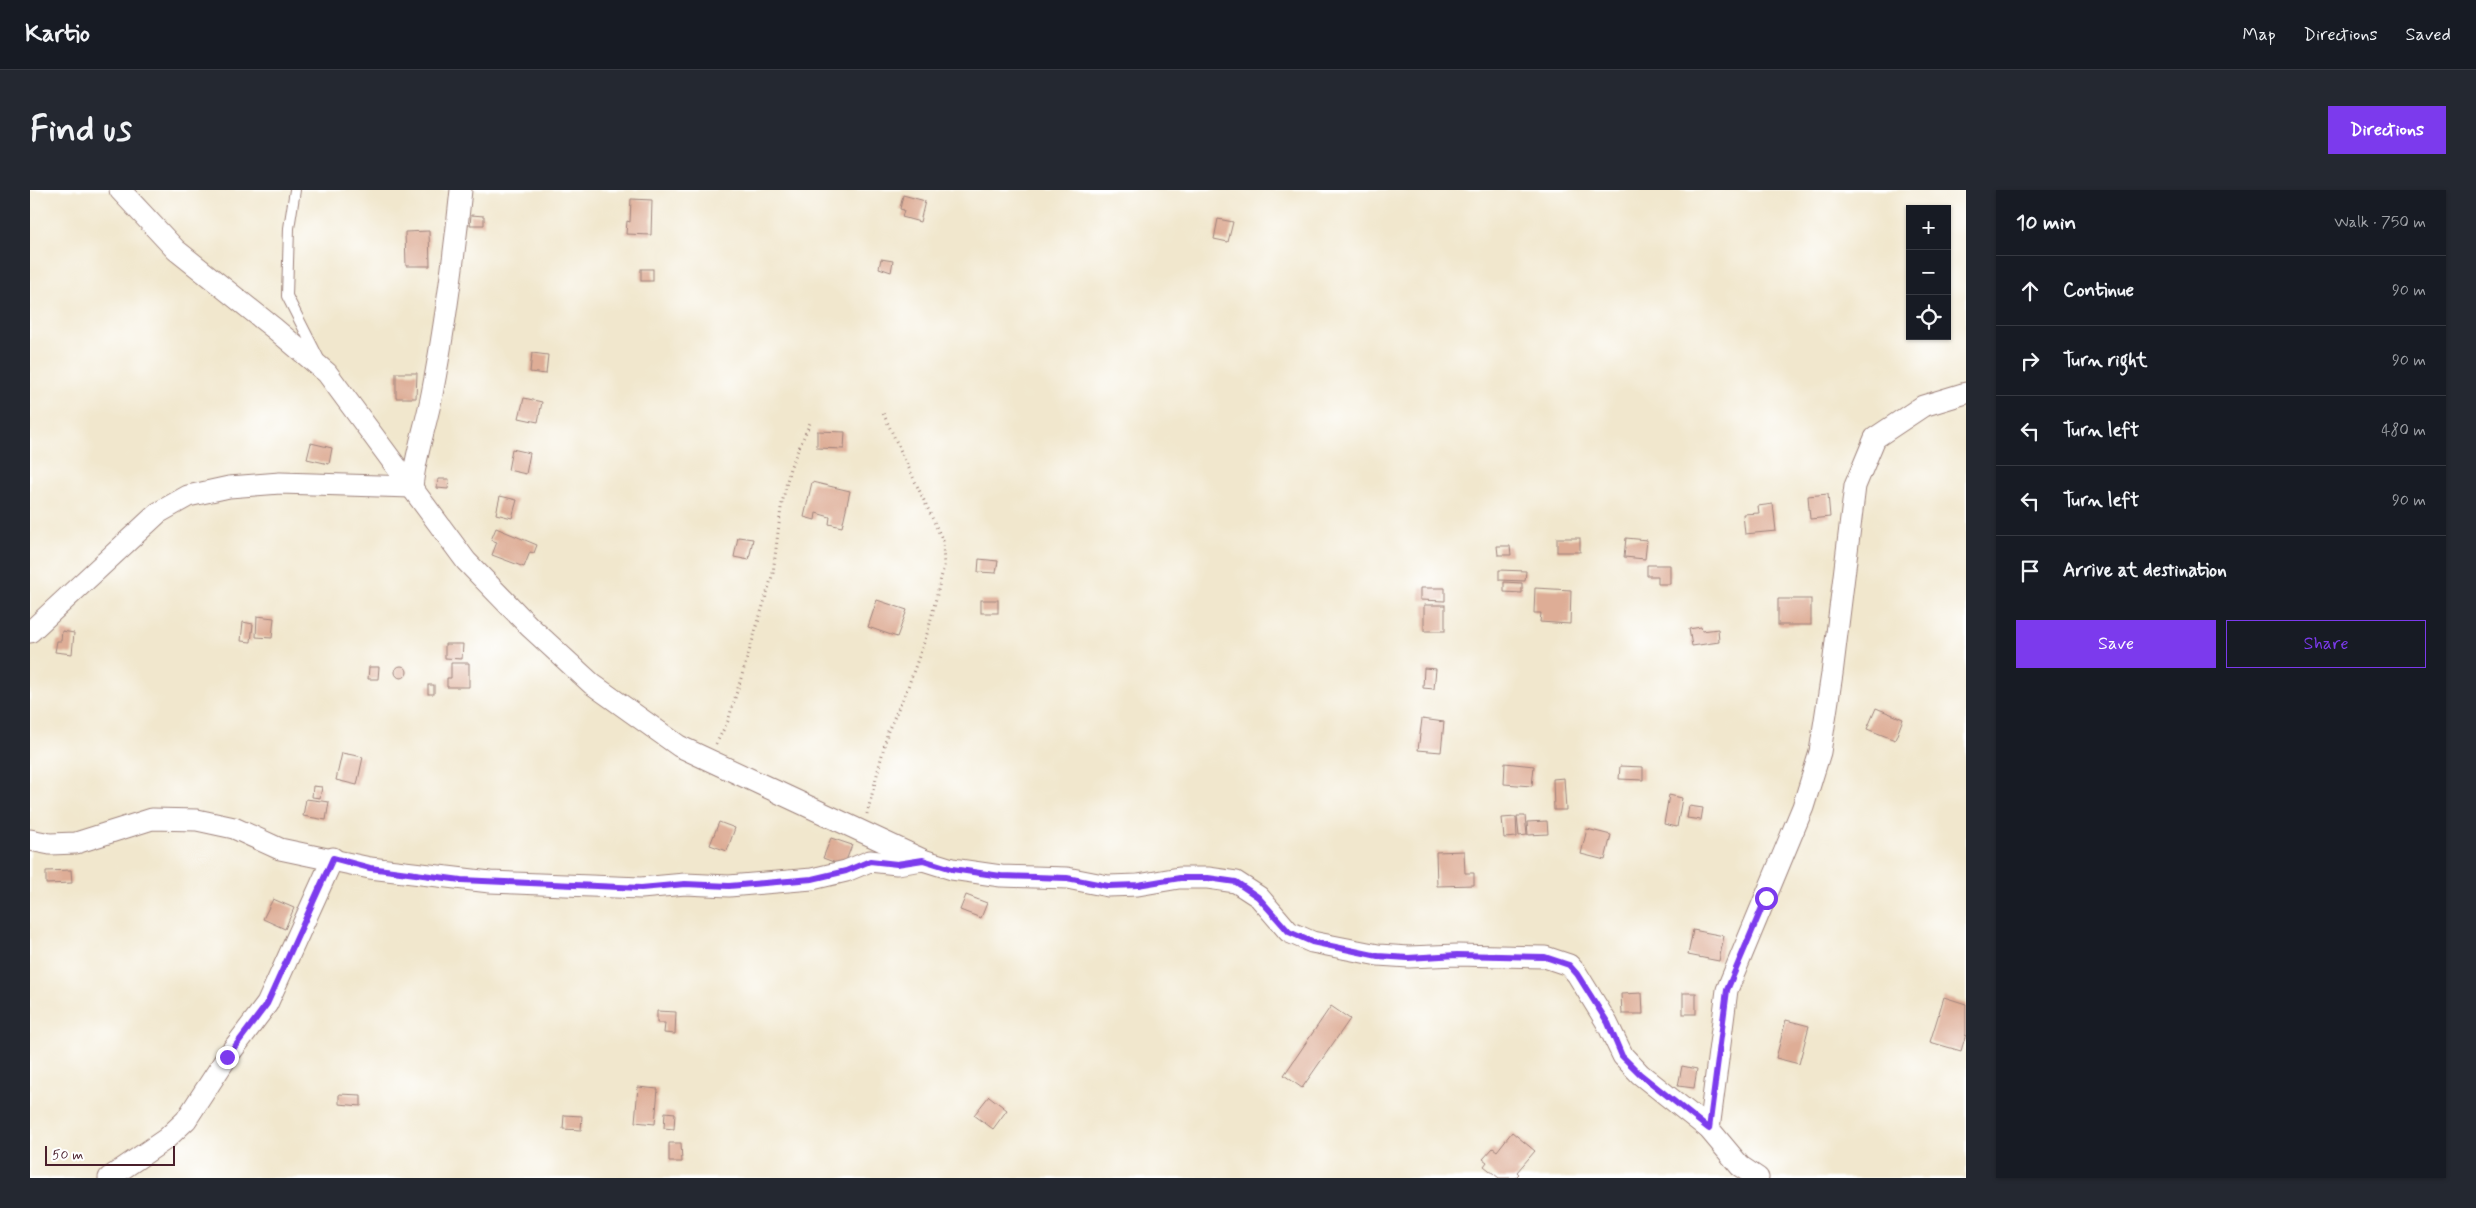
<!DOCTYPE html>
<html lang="en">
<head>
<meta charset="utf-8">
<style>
	:root { --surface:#171b24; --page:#242831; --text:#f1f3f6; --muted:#9ea1a6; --line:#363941; --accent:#7c3aed }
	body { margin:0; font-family:Mynerve,sans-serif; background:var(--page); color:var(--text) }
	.controls { position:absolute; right:15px; top:15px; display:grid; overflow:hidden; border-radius:0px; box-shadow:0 1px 4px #0004 }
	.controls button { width:45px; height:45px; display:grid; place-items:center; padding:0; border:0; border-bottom:1px solid var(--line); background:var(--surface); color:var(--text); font:25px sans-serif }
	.scale { position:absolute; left:15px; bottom:12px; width:130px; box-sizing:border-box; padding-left:5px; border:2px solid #4a1f2b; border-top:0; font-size:14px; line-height:18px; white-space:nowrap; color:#4a1f2b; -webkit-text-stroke:4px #fff; paint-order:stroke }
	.stop { position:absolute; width:15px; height:15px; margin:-11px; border:4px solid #7c3aed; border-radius:50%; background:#fff }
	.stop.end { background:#7c3aed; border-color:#fff; box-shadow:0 1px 5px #0008 }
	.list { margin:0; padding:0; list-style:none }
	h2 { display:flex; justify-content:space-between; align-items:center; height:65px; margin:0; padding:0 20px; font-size:21px }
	h2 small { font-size:16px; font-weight:400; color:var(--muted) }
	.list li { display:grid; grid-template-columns:32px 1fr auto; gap:15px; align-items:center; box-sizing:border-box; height:70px; padding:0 20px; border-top:1px solid var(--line) }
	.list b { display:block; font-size:19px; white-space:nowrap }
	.list em { font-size:16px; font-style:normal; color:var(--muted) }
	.actions { display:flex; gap:10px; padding:15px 20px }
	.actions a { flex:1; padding:11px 0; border:1px solid var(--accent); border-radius:0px; text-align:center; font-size:18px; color:var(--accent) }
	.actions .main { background:var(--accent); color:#fff }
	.icon { flex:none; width:28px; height:28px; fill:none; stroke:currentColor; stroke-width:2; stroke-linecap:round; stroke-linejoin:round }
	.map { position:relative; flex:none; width:1936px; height:988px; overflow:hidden; border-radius:0px }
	header { display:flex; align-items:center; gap:30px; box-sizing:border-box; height:70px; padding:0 25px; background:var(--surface); border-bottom:1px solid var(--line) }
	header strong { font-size:24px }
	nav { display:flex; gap:28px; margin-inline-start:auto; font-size:18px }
	.intro { display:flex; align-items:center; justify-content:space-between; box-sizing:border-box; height:120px; padding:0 30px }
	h1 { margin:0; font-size:35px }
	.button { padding:12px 22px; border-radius:0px; background:var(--accent); color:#fff; font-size:18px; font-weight:700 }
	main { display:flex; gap:30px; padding:0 30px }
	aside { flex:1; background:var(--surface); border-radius:0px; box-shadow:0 1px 4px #0004 }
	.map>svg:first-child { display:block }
	.building { fill:#dead96 }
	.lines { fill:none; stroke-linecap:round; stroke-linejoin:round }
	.service-casing { stroke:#9e837c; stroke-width:12 }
	.minor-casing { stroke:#9e837c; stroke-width:23 }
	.path { stroke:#9e837c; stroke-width:3; stroke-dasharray:1 4; stroke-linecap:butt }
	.service { stroke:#fff; stroke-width:10 }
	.minor { stroke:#fff; stroke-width:21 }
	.route { stroke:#7c3aed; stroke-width:6 }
</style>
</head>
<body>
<header>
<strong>Kartio</strong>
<nav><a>Map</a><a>Directions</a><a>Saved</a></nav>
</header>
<div class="intro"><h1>Find us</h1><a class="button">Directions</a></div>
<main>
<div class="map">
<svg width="1936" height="988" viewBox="0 0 1936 988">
	<rect width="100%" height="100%" fill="#fff"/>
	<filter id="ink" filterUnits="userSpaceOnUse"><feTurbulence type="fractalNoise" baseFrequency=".02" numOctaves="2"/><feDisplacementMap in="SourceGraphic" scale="10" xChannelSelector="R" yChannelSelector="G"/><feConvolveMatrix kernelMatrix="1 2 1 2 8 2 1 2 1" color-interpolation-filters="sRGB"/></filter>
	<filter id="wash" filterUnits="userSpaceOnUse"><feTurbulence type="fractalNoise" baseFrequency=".0096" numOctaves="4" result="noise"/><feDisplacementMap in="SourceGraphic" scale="20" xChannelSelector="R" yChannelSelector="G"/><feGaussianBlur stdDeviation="1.12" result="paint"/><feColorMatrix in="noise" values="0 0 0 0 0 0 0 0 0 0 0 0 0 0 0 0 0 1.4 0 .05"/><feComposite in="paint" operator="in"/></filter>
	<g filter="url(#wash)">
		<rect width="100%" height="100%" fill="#f1e7cd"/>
		<g id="blocks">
			<g class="building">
				<path d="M873,5L895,11L890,32L872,27L874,20L870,19Z"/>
				<path d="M601,9L622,10L621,45L596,44L597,31L600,32Z"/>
				<path d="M441,25L454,26V35H440Z"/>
				<path d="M1188,29L1203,32L1198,52L1184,49Z"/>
				<path d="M399,41L400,76H376L375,42Z"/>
				<path d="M851,69L863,71L861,82L849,78Z"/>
				<rect x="611" y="79" width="12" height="12"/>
				<path d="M502,163L518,165L516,184L500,182Z"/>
				<path d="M366,183H387L386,208H366Z"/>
				<path d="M494,208L512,212L508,232L489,228Z"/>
				<path d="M787,241L815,242L814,259L787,258Z"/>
				<path d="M281,253L302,258L299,274L277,269Z"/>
				<path d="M482,259L500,263L496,284L478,280Z"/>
				<path d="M408,289H419L418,299L407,298Z"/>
				<path d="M782,292L820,301L812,337L799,334L800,327L786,323L785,330L774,327Z"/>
				<path d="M1798,304L1800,327L1780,329L1778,306Z"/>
				<path d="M470,306L487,310L482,328L466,324Z"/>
				<path d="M1743,314L1746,341L1715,344L1713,324L1729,323L1728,316Z"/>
				<path d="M466,338L507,355L504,363L500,362L494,377L462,365L467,352L461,350Z"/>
				<path d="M708,347L723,349L719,370L704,367Z"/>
				<rect x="1527" y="348" width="23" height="14"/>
				<path d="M1596,348L1617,350L1615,369L1594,367Z"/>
				<path d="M1467,356H1480L1481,365H1468Z"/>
				<path d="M949,369L968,371L966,383L948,382Z"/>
				<path d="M1617,375H1640V394H1628V386H1617Z"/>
				<path d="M1469,380L1496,381L1495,391L1469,390Z"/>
				<path d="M1474,392L1492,393V403L1474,402Z"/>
				<path d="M1390,398H1415V411L1390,410Z"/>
				<path d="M1505,398L1541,400L1540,434L1510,432L1511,423H1504Z"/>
				<rect x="1748" y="409" width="33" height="26"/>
				<path d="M847,410L877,420L867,447L838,437Z"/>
				<rect x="951" y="410" width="17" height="13"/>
				<rect x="1394" y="415" width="21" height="26"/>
				<path d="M227,426L244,428L242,448L226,447Z"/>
				<path d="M213,432L223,434L221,452L211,451Z"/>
				<path d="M1671,437L1672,441L1688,439L1689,452L1662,456L1659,439Z"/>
				<path d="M32,441L44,443L42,464L25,462L27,451H31Z"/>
				<path d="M415,454H433L432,469L415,468Z"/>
				<path d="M421,473H439V497H417V488H421Z"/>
				<circle cx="371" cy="482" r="6"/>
				<path d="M339,477H349L348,489H338Z"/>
				<path d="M1394,478L1406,479L1404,499L1393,498Z"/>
				<rect x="398" y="495" width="6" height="9"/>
				<path d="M1846,518L1873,529L1865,550L1837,539Z"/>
				<path d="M1392,529L1414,532L1411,562L1388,560Z"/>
				<path d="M312,563L333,567L327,595L306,590Z"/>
				<path d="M1475,573L1504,576L1502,596L1474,594Z"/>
				<path d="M1590,576L1613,577V590L1589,589Z"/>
				<path d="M1534,588L1536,620H1524L1523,589Z"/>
				<path d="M283,596L292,597L290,608L282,607Z"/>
				<path d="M1639,605L1652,608L1647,637L1634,634Z"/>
				<path d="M276,609L299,612L296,630L273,626Z"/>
				<path d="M1659,616L1673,618L1671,630L1657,628Z"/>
				<path d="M1487,626H1495L1497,645L1489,646Z"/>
				<path d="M1486,627L1487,647L1474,648L1472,628Z"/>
				<path d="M1517,631L1518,644L1498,645L1497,632Z"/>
				<path d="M689,632L705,638L697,661L680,655Z"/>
				<path d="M1557,639L1581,645L1575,670L1551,664Z"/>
				<path d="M801,648L822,655L814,676L793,668Z"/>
				<path d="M1434,661L1435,683H1444V695L1407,696L1406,662Z"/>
				<path d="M41,680L42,693L16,694V681Z"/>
				<path d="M936,705L957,713L951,728L930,720Z"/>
				<path d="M243,709L264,718L255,739L233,729Z"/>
				<path d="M1663,740L1694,746L1689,771L1658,765Z"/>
				<path d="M1612,803L1613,824H1592L1591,804Z"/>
				<rect x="1653" y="803" width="13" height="21"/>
				<path d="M1914,807L1936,814V844L1931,861L1900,852Z"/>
				<path d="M1301,816L1320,829L1272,898L1254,885Z"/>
				<path d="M627,821L646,822L645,844L634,843L635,833H627Z"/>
				<path d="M1756,830L1779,836L1769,874L1746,868Z"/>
				<path d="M1652,876L1667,879L1664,898L1648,896Z"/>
				<path d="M608,897L628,899L625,934L605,932Z"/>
				<path d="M309,904L331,905V916L309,914Z"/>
				<path d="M959,906L977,920L963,939L944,925Z"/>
				<path d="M635,922L645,923L644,939L634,938Z"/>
				<path d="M534,925L552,926L551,940L533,939Z"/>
				<path d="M1482,942L1505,961L1487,982L1489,984L1485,988H1469L1454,976L1457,972L1453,969L1463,958L1467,961Z"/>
				<path d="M639,953H651L652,972H639Z"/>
			</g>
		</g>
	</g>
	<g filter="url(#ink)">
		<use href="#blocks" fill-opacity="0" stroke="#9e837c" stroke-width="1"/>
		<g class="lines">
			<defs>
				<path id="service" d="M265,0L259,38L257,106L288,167"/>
				<g id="minor">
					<path d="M90,0L146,60L245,139L297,183L436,371L499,436L562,494L649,556L893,670L922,679L971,686L1037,688L1078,696L1108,695L1149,688H1178L1206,692L1229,707L1259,742L1282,752L1348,765L1379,767L1427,765L1515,767L1539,775L1547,784L1577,833L1593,866L1610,884L1679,939L1710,976L1728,988"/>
					<path d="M382,297C385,265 396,236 402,204C415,137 424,68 431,0"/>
					<path d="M0,442L128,323L158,306L199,297L250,293L382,297"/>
					<path d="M0,650L20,654L46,653L122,629L167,630L204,638L250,659L340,678L460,692L611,698L655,694L699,696L782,689L816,681L840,671L867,674L893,670"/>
					<path d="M1679,939L1697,800L1773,617L1790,562L1802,484L1825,296L1845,248L1893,216L1936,203"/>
					<path d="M79,988L136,949L156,930L197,867L237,814L303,668"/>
				</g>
			</defs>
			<use href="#service" class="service-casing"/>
			<use href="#minor" class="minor-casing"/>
			<g class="path">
				<path d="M686,554L698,531L743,383L751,318L760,278L780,233"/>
				<path d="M837,624L858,541L878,497L898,441L914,376L913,351L852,221"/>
			</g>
			<use href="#service" class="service"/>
			<use href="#minor" class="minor"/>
		</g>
	</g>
	<g class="lines" filter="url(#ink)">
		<path class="route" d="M197,867L237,814L303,668L340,678L431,690L611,698L655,694L699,696L782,689L816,681L840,671L867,674L893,670L922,679L971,686L1037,688L1078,696L1108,695L1150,688H1178L1206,692L1228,707L1259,742L1282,752L1348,766L1378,768L1427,765L1515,767L1539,775L1547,784L1578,833L1592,866L1610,884L1679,939L1697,800L1736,708"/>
	</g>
</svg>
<div class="controls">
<button>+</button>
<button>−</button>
<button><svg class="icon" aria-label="locate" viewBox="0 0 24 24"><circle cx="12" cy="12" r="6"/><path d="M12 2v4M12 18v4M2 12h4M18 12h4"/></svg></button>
</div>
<div class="scale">50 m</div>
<div class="stop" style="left:1736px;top:708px"></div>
<div class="stop end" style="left:197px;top:867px"></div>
</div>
<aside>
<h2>10 min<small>Walk · 750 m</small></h2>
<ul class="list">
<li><svg class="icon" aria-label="ahead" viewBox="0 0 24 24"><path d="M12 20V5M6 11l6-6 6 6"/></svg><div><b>Continue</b></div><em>90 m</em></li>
<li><svg class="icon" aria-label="right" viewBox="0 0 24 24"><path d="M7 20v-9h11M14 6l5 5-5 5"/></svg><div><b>Turn right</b></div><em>90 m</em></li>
<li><svg class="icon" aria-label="left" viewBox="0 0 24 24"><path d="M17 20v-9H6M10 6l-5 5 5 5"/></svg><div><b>Turn left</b></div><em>480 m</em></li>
<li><svg class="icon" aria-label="left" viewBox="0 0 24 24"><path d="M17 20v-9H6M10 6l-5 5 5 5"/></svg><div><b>Turn left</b></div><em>90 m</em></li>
<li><svg class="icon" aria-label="arrive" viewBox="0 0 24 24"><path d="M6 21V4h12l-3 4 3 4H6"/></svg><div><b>Arrive at destination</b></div></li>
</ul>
<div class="actions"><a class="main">Save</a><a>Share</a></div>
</aside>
</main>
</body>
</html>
